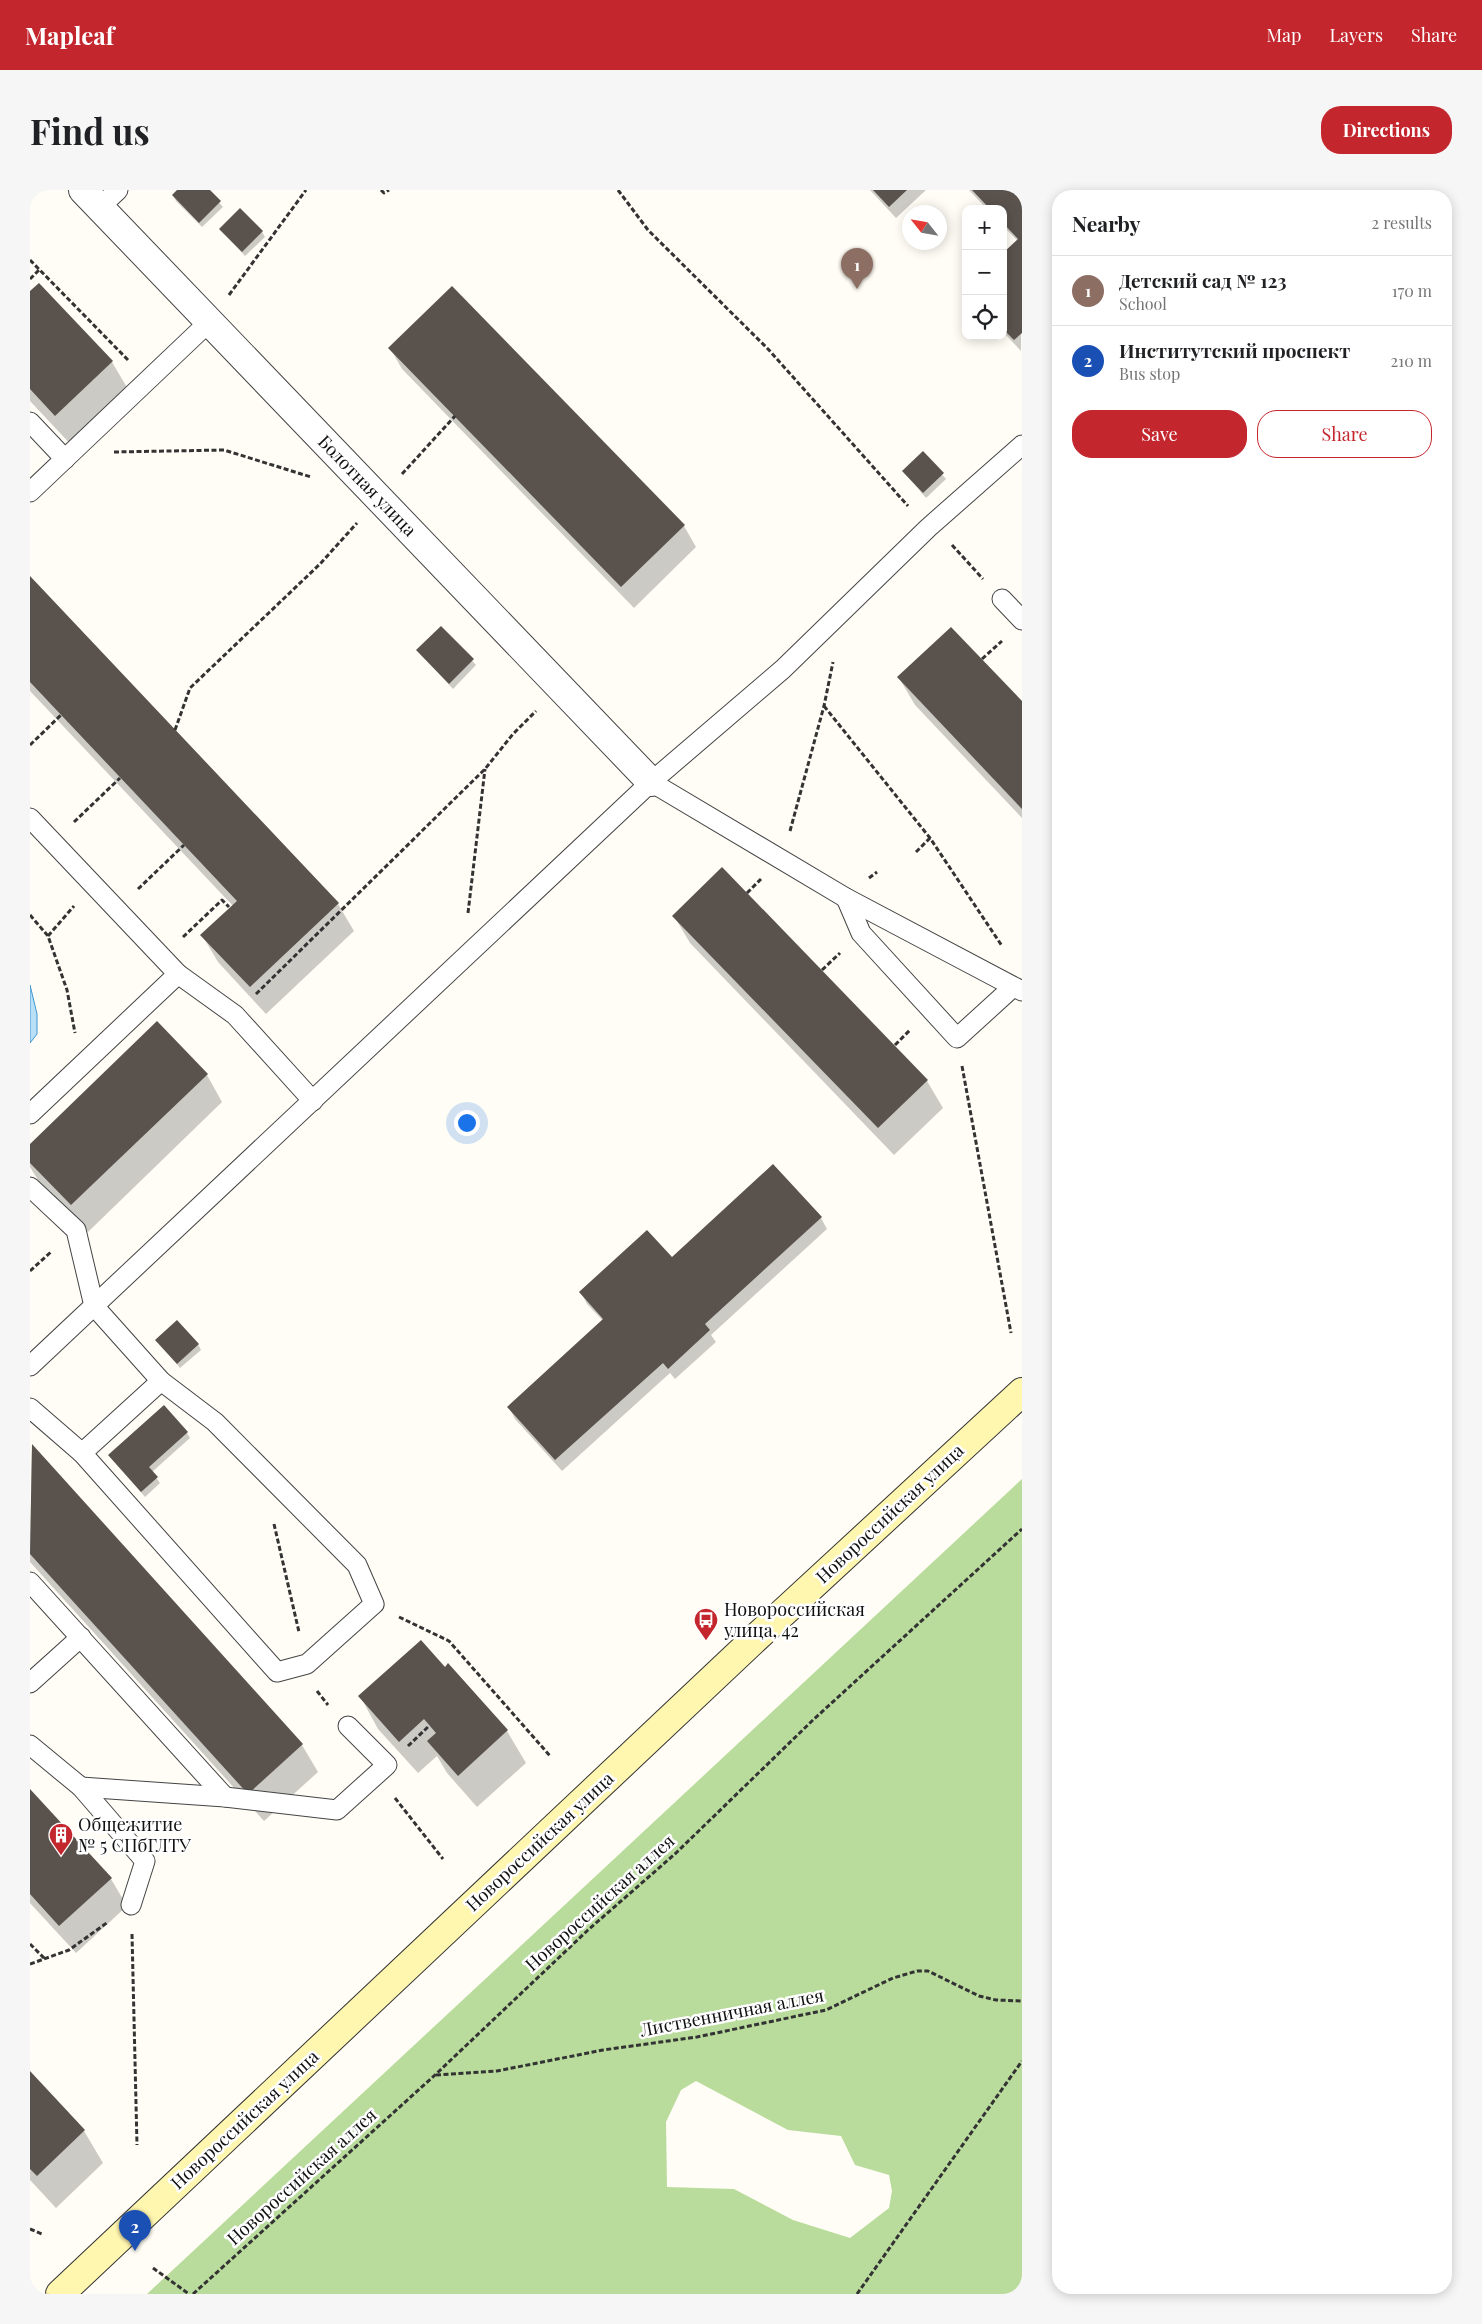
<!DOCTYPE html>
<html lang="en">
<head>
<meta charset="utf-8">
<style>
	:root { --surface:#fff; --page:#f6f6f6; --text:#202124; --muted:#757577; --line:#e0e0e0; --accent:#c4262e }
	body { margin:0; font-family:"Playfair Display",serif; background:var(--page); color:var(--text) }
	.controls { position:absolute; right:15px; top:15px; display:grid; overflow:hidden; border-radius:10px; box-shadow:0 2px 12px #0003 }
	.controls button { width:45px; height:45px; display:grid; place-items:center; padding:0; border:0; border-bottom:1px solid var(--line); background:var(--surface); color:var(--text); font:25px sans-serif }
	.compass { position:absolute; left:872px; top:15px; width:45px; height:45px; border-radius:50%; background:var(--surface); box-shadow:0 2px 12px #0003; rotate:301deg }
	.you { position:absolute; left:436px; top:932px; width:18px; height:18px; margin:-12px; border:4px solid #fff; border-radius:50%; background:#1a73e8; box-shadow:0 0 0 8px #1a73e833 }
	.badge { display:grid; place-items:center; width:32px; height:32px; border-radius:50%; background:var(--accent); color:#fff; font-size:16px; font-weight:700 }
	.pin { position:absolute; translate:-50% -41px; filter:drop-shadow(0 1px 2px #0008) }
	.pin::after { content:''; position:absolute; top:26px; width:18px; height:15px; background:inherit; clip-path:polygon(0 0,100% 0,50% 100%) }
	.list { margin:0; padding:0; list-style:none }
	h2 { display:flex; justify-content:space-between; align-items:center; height:65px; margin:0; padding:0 20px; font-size:21px }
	h2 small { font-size:16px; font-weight:400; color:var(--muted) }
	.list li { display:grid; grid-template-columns:32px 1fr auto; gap:15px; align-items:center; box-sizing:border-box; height:70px; padding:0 20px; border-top:1px solid var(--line) }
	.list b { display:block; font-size:19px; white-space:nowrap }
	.list p { margin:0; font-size:16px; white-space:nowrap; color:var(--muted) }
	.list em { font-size:16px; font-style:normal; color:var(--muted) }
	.actions { display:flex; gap:10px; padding:15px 20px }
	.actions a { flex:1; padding:11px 0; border:1px solid var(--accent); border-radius:20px; text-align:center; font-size:18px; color:var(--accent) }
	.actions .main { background:var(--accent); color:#fff }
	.icon { flex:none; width:28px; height:28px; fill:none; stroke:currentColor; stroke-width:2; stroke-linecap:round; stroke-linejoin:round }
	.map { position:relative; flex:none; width:992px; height:2104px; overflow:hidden; border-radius:20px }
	header { display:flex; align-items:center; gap:30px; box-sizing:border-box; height:70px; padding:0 25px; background:var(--accent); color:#fff }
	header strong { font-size:24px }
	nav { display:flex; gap:28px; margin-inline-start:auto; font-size:18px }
	.intro { display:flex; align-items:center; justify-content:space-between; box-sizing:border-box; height:120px; padding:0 30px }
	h1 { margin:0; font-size:35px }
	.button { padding:12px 22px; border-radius:20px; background:var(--accent); color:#fff; font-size:18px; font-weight:700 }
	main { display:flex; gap:30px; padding:0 30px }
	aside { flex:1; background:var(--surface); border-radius:20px; box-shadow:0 2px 12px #0003 }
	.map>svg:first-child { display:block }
	.forest { fill:#b9dc9c; fill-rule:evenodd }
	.water { fill:#b9e0f7; stroke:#3f96cf }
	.shadow { fill:#0003 }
	.building { fill:#5a524d }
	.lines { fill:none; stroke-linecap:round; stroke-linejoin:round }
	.lane-casing { stroke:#444; stroke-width:21 }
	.street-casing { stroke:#444; stroke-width:30 }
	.secondary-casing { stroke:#333; stroke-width:30 }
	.path { stroke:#333; stroke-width:3; stroke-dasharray:5 2.5; stroke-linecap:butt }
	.lane { stroke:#fff; stroke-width:19 }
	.street { stroke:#fff; stroke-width:28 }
	.secondary { stroke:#fff6b0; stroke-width:28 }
	.labels { text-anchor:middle; stroke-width:5; stroke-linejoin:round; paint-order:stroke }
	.street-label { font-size:18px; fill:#111; stroke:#fff }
	.poi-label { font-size:18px; fill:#111; stroke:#fff; text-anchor:start }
</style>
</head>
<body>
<header>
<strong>Mapleaf</strong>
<nav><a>Map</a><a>Layers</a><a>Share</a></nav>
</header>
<div class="intro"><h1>Find us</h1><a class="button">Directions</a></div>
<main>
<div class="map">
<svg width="992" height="2104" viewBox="0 0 992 2104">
	<rect width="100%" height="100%" fill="#fffdf5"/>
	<path class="forest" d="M992,1289V2104H117ZM666,1891L758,1940L811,1946L825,1975L859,1985L862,2001L859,2018L820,2048L763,2030L704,1999L637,1997L636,1932L651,1900Z"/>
	<path class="water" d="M0,795L7,824V844L0,853Z"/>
	<g class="shadow">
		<path d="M149,0H178L193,17L172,37L146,11L143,5Z"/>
		<path d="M840,0H896L866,28Z"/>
		<path d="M939,0H992L991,161L973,142V65L988,51L973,36V19H957Z"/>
		<path d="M190,39L232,42L235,47L215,66Z"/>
		<path d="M422,97L654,336L666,357L604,418L372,179L360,158Z"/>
		<path d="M0,103L82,172L102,206L45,259L0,211Z"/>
		<path d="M893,263L916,289L896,308L873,281Z"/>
		<path d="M0,388L308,714L324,741L236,824L188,772L172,745L203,716L0,501Z"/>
		<path d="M411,437L446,475L423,499L387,460Z"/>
		<path d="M869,488L992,513V628L885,515Z"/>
		<path d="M692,679L897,891L913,918L864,965L660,753L644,726Z"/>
		<path d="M177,885L192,912L58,1042L8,990L0,977V955Z"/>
		<path d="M791,1028L797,1039L681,1145L686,1152L645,1189L640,1183L532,1281L485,1229L479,1217L573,1131L557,1114L551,1102L642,1068Z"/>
		<path d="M127,1150L168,1154L171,1160L150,1178Z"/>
		<path d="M157,1243L160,1248L122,1282L130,1293L115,1307L79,1265Z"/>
		<path d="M2,1256L272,1555L288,1582L234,1631L0,1372Z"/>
		<path d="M418,1475L477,1541L496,1573L447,1617L417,1583L407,1566L388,1583L348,1539L330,1506L415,1479Z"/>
		<path d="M0,1600L81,1689L97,1716L46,1763L0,1713Z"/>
		<path d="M0,1883L54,1941L73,1973L26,2018L0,1990Z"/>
	</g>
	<g class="building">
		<path d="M147,0H180L191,11L169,33L142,5Z"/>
		<path d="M843,0H877L859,17Z"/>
		<path d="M942,0H992V143L984,150L973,139V63L988,49L973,33V19H960Z"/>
		<path d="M210,18L233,41L212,62L189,39Z"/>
		<path d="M9,93L83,171L25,226L0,199V101Z"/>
		<path d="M422,96L655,335L591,397L358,158Z"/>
		<path d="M893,261L914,283L893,303L872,281Z"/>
		<path d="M0,386L309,713L220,797L170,745L207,711L0,492Z"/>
		<path d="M411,436L444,469L419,494L386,460Z"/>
		<path d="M921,437L992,511V619L867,487Z"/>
		<path d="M692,677L898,890L848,938L642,726Z"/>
		<path d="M127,831L178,884L41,1015L0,973V954Z"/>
		<path d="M743,974L792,1027L675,1134L680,1140L638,1179L633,1173L525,1270L477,1217L573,1129L549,1102L617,1040L642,1067Z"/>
		<path d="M147,1130L169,1154L147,1174L125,1150Z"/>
		<path d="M134,1215L158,1242L119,1277L128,1287L111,1302L78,1265Z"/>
		<path d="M2,1254L273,1554L218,1604L0,1364Z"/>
		<path d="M391,1450L415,1477L418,1473L478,1540L428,1586L397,1551L406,1543L394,1529L369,1552L328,1506Z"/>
		<path d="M0,1599L82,1688L29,1736L0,1704Z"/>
		<path d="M0,1881L55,1940L7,1986L0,1979Z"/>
	</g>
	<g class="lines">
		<defs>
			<g id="lane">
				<path d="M70,17L88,0"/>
				<path d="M0,232L35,269"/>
				<path d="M0,302L179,132"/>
				<path d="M972,409L992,430"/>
				<path d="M621,592L816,708L992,801"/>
				<path d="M0,628L148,784L0,924"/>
				<path d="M816,708L831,743L927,848L983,797"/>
				<path d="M148,784L205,825L283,911"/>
				<path d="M0,997L46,1040L64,1116L131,1191L185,1232L327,1375L344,1414L277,1474L247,1482L52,1263L0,1218"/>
				<path d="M0,1176L621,592L753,479L898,338L992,255"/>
				<path d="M52,1263L131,1191"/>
				<path d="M0,1392L195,1607"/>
				<path d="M0,1493L51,1447"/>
				<path d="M0,1555L51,1597L115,1671L101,1715"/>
				<path d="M51,1597L195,1607L307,1620L357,1575L318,1536"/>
			</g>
			<path id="street" d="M53,0L621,592"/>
			<path id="secondary" d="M30,2104L730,1444L992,1202"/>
		</defs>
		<use href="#lane" class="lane-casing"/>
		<use href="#street" class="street-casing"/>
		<use href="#secondary" class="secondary-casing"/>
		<g class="path">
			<path d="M351,0L354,3L359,0"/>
			<path d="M588,0L618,40L738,159L878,316"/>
			<path d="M0,70L98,170"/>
			<path d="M0,89L10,79"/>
			<path d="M199,105L276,0"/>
			<path d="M84,262L194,260L281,287"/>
			<path d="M372,284L425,226"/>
			<path d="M922,355L953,389"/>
			<path d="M952,469L972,451"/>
			<path d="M794,516L900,648L972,756"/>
			<path d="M145,540L160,498L290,374L327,333"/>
			<path d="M0,555L31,525"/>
			<path d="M44,632L90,588"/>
			<path d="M760,641L794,516L803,472"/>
			<path d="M886,662L900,648"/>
			<path d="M839,688L847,682"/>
			<path d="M108,699L154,655"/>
			<path d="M717,703L731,689"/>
			<path d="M438,723L455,579"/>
			<path d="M0,725L18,746L37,800L45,843"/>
			<path d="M18,746L44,716"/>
			<path d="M153,747L192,710L199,717"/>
			<path d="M792,780L810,763"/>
			<path d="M226,804L455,579L483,544L506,521"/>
			<path d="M865,855L880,840"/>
			<path d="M932,876L981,1143"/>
			<path d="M0,1081L22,1061"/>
			<path d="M244,1334L269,1442"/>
			<path d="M369,1427L419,1451L521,1567"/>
			<path d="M287,1501L298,1515"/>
			<path d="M378,1556L399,1536"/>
			<path d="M365,1608L413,1669"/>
			<path d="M102,1744L107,1955"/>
			<path d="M0,1754L15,1769"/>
			<path d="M0,1774L39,1760L78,1732"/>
			<path d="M406,1885L467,1881L573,1860L667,1847L796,1820L863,1788L887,1781H898L949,1806L966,1810L992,1811"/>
			<path d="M0,2039L12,2044"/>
			<path d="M123,2078L159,2104"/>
			<path d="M163,2104L405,1885L558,1740L646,1663L783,1530L992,1339"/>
			<path d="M827,2104L992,1871"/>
		</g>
		<use href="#lane" class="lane"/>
		<use href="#street" class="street"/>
		<use href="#secondary" class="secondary"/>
	</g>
	<defs>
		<symbol id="bus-pin" viewBox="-11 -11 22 30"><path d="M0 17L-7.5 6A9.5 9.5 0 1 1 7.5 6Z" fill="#c4262e" stroke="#fff"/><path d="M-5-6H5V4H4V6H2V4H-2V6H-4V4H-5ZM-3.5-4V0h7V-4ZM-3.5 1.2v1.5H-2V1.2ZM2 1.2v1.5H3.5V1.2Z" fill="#fff"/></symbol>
		<symbol id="building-pin" viewBox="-11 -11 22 30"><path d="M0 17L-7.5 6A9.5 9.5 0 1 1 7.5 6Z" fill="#c4262e" stroke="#fff"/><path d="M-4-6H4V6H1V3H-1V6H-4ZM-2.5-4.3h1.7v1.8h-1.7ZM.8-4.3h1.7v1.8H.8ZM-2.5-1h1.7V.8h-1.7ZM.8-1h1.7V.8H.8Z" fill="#fff"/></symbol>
	</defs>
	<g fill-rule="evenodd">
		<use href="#bus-pin" x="662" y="1416" width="28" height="38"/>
		<use href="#building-pin" x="17" y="1631" width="28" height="38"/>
	</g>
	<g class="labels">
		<g class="street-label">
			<text transform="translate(337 296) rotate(46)" y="6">Болотная улица</text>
			<text transform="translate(860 1324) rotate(-43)" y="6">Новороссийская улица</text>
			<text transform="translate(510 1652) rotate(-43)" y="6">Новороссийская улица</text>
			<text transform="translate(570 1713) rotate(-42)" y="6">Новороссийская аллея</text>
			<text transform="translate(702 1823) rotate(-11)" y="6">Лиственничная аллея</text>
			<text transform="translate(215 1930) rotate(-43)" y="6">Новороссийская улица</text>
			<text transform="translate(272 1987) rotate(-42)" y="6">Новороссийская аллея</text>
		</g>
		<g class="poi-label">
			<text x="694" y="1426">Новороссийская<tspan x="694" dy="21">улица, 42</tspan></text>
			<text x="48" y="1641">Общежитие<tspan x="48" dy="21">№ 5 СПбГЛТУ</tspan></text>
		</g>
	</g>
</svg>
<div class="controls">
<button>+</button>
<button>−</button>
<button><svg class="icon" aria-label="locate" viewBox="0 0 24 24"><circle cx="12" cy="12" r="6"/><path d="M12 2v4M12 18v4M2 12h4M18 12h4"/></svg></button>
</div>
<svg class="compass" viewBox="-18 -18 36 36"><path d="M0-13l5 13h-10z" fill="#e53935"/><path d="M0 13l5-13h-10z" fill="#757577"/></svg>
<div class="you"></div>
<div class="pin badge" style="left:827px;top:99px;background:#8d6e63">1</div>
<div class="pin badge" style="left:105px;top:2061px;background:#1a4fb4">2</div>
</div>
<aside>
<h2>Nearby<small>2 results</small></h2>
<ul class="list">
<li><span class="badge" style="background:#8d6e63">1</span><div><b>Детский сад № 123</b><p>School</p></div><em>170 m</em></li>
<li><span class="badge" style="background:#1a4fb4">2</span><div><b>Институтский проспект</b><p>Bus stop</p></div><em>210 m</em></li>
</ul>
<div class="actions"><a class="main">Save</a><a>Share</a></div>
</aside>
</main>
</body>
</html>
